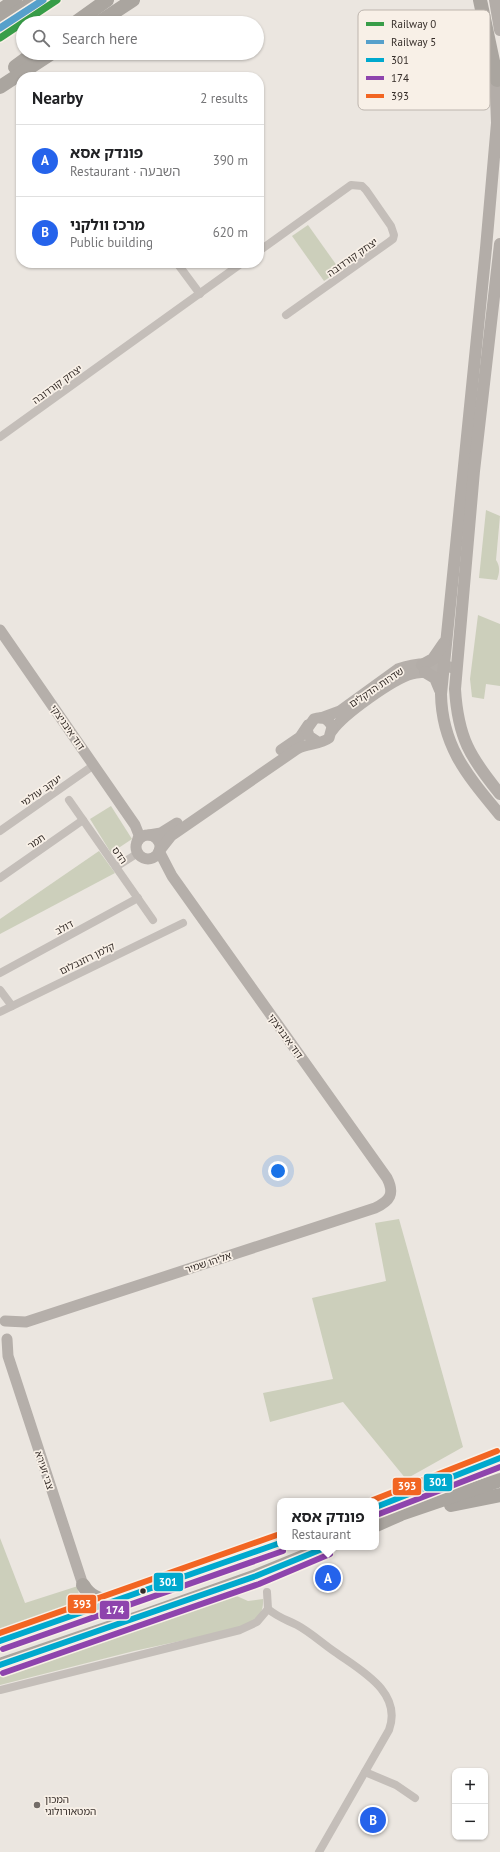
<!DOCTYPE html>
<html lang="en">
<head>
<meta charset="utf-8">
<style>
	:root { --surface:#fff; --page:#f6f6f6; --text:#202124; --muted:#757577; --line:#e0e0e0; --accent:#2563eb }
	body { margin:0; font-family:"PT Sans","Noto Sans Hebrew",sans-serif; background:var(--page); color:var(--text) }
	.controls { position:absolute; right:12px; bottom:12px; display:grid; overflow:hidden; border-radius:8px; box-shadow:0 1px 3px #0004 }
	.controls button { width:36px; height:36px; display:grid; place-items:center; padding:0; border:0; border-bottom:1px solid var(--line); background:var(--surface); color:var(--text); font:20px sans-serif }
	.you { position:absolute; left:278px; top:1171px; width:14px; height:14px; margin:-10px; border:3px solid #fff; border-radius:50%; background:#1a73e8; box-shadow:0 0 0 6px #1a73e833 }
	.badge { display:grid; place-items:center; width:26px; height:26px; border-radius:50%; background:var(--accent); color:#fff; font-size:13px; font-weight:700 }
	.pin { position:absolute; translate:-50% -50%; border:2px solid #fff; box-shadow:0 1px 4px #0006 }
	.popup { position:absolute; left:277px; top:1498px; width:102px; height:52px; box-sizing:border-box; display:grid; place-content:center; border-radius:8px; background:var(--surface); filter:drop-shadow(0 1px 3px #0005); font-size:13px; white-space:nowrap; color:var(--muted) }
	.popup b { font-size:15px; color:var(--text) }
	.popup::after { content:''; position:absolute; left:50%; top:100%; margin-left:-8px; border:8px solid transparent; border-top-color:var(--surface) }
	.list { margin:0; padding:0; list-style:none }
	h2 { display:flex; justify-content:space-between; align-items:center; height:52px; margin:0; padding:0 16px; font-size:17px }
	h2 small { font-size:13px; font-weight:400; color:var(--muted) }
	.list li { display:grid; grid-template-columns:26px 1fr auto; gap:12px; align-items:center; box-sizing:border-box; height:72px; padding:0 16px; border-top:1px solid var(--line) }
	.list b { display:block; font-size:15px; white-space:nowrap }
	.list p { margin:0; font-size:13px; white-space:nowrap; color:var(--muted) }
	.list em { font-size:13px; font-style:normal; color:var(--muted) }
	.icon { flex:none; width:22px; height:22px; fill:none; stroke:currentColor; stroke-width:2; stroke-linecap:round; stroke-linejoin:round }
	.map { position:relative; flex:none; width:500px; height:1852px; overflow:hidden }
	.search { position:absolute; background:var(--surface); box-shadow:0 1px 3px #0004; left:16px; top:16px; width:248px; height:44px; display:flex; align-items:center; gap:10px; box-sizing:border-box; padding:0 14px; border-radius:22px; color:var(--muted); font-size:15px }
	.panel { position:absolute; background:var(--surface); box-shadow:0 1px 3px #0004; left:16px; top:72px; width:248px; height:196px; border-radius:16px }
	.map>svg:first-child { display:block }
	.green { fill:#cccfbb }
	.lines { fill:none; stroke-linecap:round; stroke-linejoin:round }
	.street { stroke:#c4beb9; stroke-width:8 }
	.secondary { stroke:#b5afaa; stroke-width:11 }
	.primary { stroke:#b3ada8; stroke-width:12 }
	.highway { stroke:#aaa59f; stroke-width:14 }
	.bus-1-casing { stroke:#f8f0e7; stroke-width:9 }
	.bus-2-casing { stroke:#f8f0e7; stroke-width:9 }
	.bus-3-casing { stroke:#f8f0e7; stroke-width:9 }
	.bus-1 { stroke:#00a9ce; stroke-width:6 }
	.bus-2 { stroke:#8e44ad; stroke-width:6 }
	.bus-3 { stroke:#f26522; stroke-width:6 }
	.rail-1-casing { stroke:#f8f0e7; stroke-width:10 }
	.rail-2-casing { stroke:#f8f0e7; stroke-width:10 }
	.rail-1 { stroke:#389d48; stroke-width:7 }
	.rail-2 { stroke:#56a0cb; stroke-width:7 }
	.bus-dot { fill:#342c28; stroke:#f8f0e7; stroke-width:1.5 }
	.poi-dot { fill:#746d68; stroke:#f8f0e7; stroke-width:1.5 }
	.labels { text-anchor:middle; stroke-width:3.5; stroke-linejoin:round; paint-order:stroke }
	.street-label { font-size:10px; fill:#342c28; stroke:#f8f0e7 }
	.poi-label { font-size:10px; fill:#342c28; stroke:#f8f0e7; text-anchor:start }
	.key { fill:#f8f0e7; stroke:#bdb5ae; stroke-width:1 }
	.key-label { font-size:11px; fill:#342c28 }
	.line-badge { stroke:#f8f0e7; stroke-width:1.5 }
	.badge-label { font-size:11px; text-anchor:middle; font-weight:bold; fill:#fff }
</style>
</head>
<body>
<div class="map">
<svg width="500" height="1852" viewBox="0 0 500 1852">
	<rect width="100%" height="100%" fill="#ebe6e0"/>
	<g class="green">
		<path d="M308,225L340,270L324,281L292,236Z"/>
		<path d="M486,510L500,516L496,560C500,566 500,572 497,580L479,578Z"/>
		<path d="M478,615L500,624V686L486,684L484,699L472,697L470,679Z"/>
		<path d="M111,806L132,839L111,853L90,819Z"/>
		<path d="M99,851L115,873L0,934V919Z"/>
		<path d="M399,1219L463,1447L406,1479L343,1402L270,1422L263,1393L333,1379L312,1298L386,1281L375,1223Z"/>
		<path d="M0,1538L25,1603L78,1586L79,1597L67,1606L0,1630Z"/>
		<path d="M223,1590L248,1601L263,1599C264,1617 254,1621 240,1628L134,1651L0,1685V1672Z"/>
	</g>
	<g class="lines">
		<g class="street">
			<path d="M259,251L351,185L362,186L366,190L391,226L394,235L393,239L389,242L286,315"/>
			<path d="M177,263L200,294"/>
			<path d="M0,437L242,263"/>
			<path d="M69,800L153,920"/>
			<path d="M0,831L94,765"/>
			<path d="M116,867L138,853"/>
			<path d="M0,878L83,820"/>
			<path d="M0,973L138,898"/>
			<path d="M0,990L12,1006"/>
			<path d="M0,1012L183,923"/>
			<path d="M268,1609C279,1618 285,1619 297,1625C310,1632 322,1643 335,1652C360,1670 403,1692 389,1730L319,1852"/>
			<path d="M0,1690L240,1630L257,1622L268,1609L267,1592"/>
			<path d="M365,1772L396,1785L415,1798"/>
		</g>
		<g class="secondary">
			<path d="M0,630L135,825L139,835L137,842"/>
			<path d="M321,718L340,711L398,669C416,662 438,662 456,669"/>
			<path d="M332,731C343,715 393,679 412,674C419,672 426,672 433,672"/>
			<path d="M281,750L300,737L308,725"/>
			<path d="M149,835L161,833L177,823"/>
			<circle cx="148" cy="847" r="12"/>
			<path d="M160,850L171,836L297,749C307,743 320,745 329,738L332,727C329,719 322,716 314,719L307,729L309,736L318,742"/>
			<path d="M5,1321L26,1322L375,1208C390,1201 395,1194 387,1178L172,876L159,851"/>
			<path d="M7,1339L8,1356L83,1585"/>
		</g>
		<g class="primary">
			<path d="M495,0L500,30"/>
			<path d="M495,70L497,123L486,248L441,694C442,747 468,776 500,815"/>
			<path d="M500,244L474,471L455,689C458,738 470,757 500,794"/>
			<path d="M422,665L433,659L444,643"/>
			<path d="M425,672L435,678L440,690"/>
		</g>
		<g class="highway">
			<path d="M480,0L497,80"/>
			<path d="M0,11L15,0"/>
			<path d="M75,23L107,0"/>
			<path d="M98,23L133,0"/>
			<path d="M0,25L35,0"/>
			<path d="M15,67L34,53"/>
			<path d="M0,87L52,53"/>
			<path d="M451,1505L500,1495"/>
			<path d="M376,1507L500,1458"/>
			<path d="M376,1525L401,1514L500,1480"/>
			<path d="M83,1585C90,1597 99,1600 113,1601"/>
			<path d="M0,1641L280,1543"/>
			<path d="M0,1665L147,1615L256,1576L327,1547"/>
		</g>
		<defs>
			<g id="bus-1">
				<path d="M376,1507L500,1458"/>
				<path d="M0,1641L280,1543"/>
				<path d="M0,1665L256,1576L327,1547"/>
			</g>
			<g id="bus-2">
				<path d="M379,1514L500,1467"/>
				<path d="M3,1649L283,1551"/>
				<path d="M3,1673L259,1584L330,1554"/>
			</g>
			<g id="bus-3">
				<path d="M373,1500L497,1451"/>
				<path d="M0,1633L277,1535"/>
			</g>
		</defs>
		<use href="#bus-1" class="bus-1-casing"/>
		<use href="#bus-2" class="bus-2-casing"/>
		<use href="#bus-3" class="bus-3-casing"/>
		<use href="#bus-1" class="bus-1"/>
		<use href="#bus-2" class="bus-2"/>
		<use href="#bus-3" class="bus-3"/>
		<defs>
			<path id="rail-1" d="M0,38L57,0"/>
			<path id="rail-2" d="M0,28L43,0"/>
		</defs>
		<use href="#rail-1" class="rail-1-casing"/>
		<use href="#rail-2" class="rail-2-casing"/>
		<use href="#rail-1" class="rail-1"/>
		<use href="#rail-2" class="rail-2"/>
	</g>
	<circle class="bus-dot" cx="143" cy="1591" r="3.5"/>
	<circle class="poi-dot" cx="37" cy="1805" r="4"/>
	<g class="labels">
		<g class="street-label">
			<text transform="translate(352 257) rotate(-35)" y="4">יצחק קורדובה</text>
			<text transform="translate(57 384) rotate(-36)" y="4">יצחק קורדובה</text>
			<text transform="translate(376 687) rotate(-34)" y="4">שדרות הדקלים</text>
			<text transform="translate(68 727) rotate(55)" y="4">דוד איבניצקי</text>
			<text transform="translate(41 790) rotate(-35)" y="4">יעקב עולמי</text>
			<text transform="translate(36 841) rotate(-35)" y="4">תמר</text>
			<text transform="translate(120 855) rotate(55)" y="4">הדס</text>
			<text transform="translate(64 927) rotate(-28)" y="4">דולב</text>
			<text transform="translate(87 958) rotate(-26)" y="4">קלמן רוזנבלום</text>
			<text transform="translate(286 1036) rotate(54)" y="4">דוד איבניצקי</text>
			<text transform="translate(208 1262) rotate(-18)" y="4">אליהו שמיר</text>
			<text transform="translate(45 1470) rotate(72)" y="4">צבי זעירא</text>
		</g>
		<g class="poi-label">
			<text x="45" y="1803">המכון<tspan x="45" dy="12">המטאורולוגי</tspan></text>
		</g>
	</g>
	<rect x="358" y="10" width="132" height="100" rx="6" class="key"/>
	<rect x="366" y="22" width="18" height="4" fill="#389d48"/>
	<rect x="366" y="40" width="18" height="4" fill="#56a0cb"/>
	<rect x="366" y="58" width="18" height="4" fill="#00a9ce"/>
	<rect x="366" y="76" width="18" height="4" fill="#8e44ad"/>
	<rect x="366" y="94" width="18" height="4" fill="#f26522"/>
	<g class="key-label">
		<text x="391" y="28">Railway 0</text>
		<text x="391" y="46">Railway 5</text>
		<text x="391" y="64">301</text>
		<text x="391" y="82">174</text>
		<text x="391" y="100">393</text>
	</g>
	<g class="line-badge">
		<rect x="423" y="1473" width="30" height="19" rx="4" fill="#00a9ce"/>
		<rect x="392" y="1477" width="30" height="19" rx="4" fill="#f26522"/>
		<rect x="153" y="1572" width="31" height="20" rx="4" fill="#00a9ce"/>
		<rect x="67" y="1594" width="30" height="20" rx="4" fill="#f26522"/>
		<rect x="99" y="1600" width="31" height="20" rx="4" fill="#8e44ad"/>
	</g>
	<g class="badge-label">
		<text x="438" y="1486">301</text>
		<text x="407" y="1490">393</text>
		<text x="168" y="1586">301</text>
		<text x="82" y="1608">393</text>
		<text x="115" y="1614">174</text>
	</g>
</svg>
<div class="controls">
<button>+</button>
<button>−</button>
</div>
<div class="you"></div>
<div class="pin badge" style="left:328px;top:1578px">A</div>
<div class="popup"><b>פונדק אסא</b>Restaurant</div>
<div class="pin badge" style="left:373px;top:1820px">B</div>
<div class="search"><svg class="icon" aria-label="search" viewBox="0 0 24 24"><circle cx="10" cy="10" r="6"/><path d="M15 15l6 6"/></svg>Search here</div>
<section class="panel">
<h2>Nearby<small>2 results</small></h2>
<ul class="list">
<li><span class="badge">A</span><div><b>פונדק אסא</b><p>Restaurant · השבעה</p></div><em>390 m</em></li>
<li><span class="badge">B</span><div><b>מרכז וולקני</b><p>Public building</p></div><em>620 m</em></li>
</ul>
</section>
</div>
</body>
</html>
